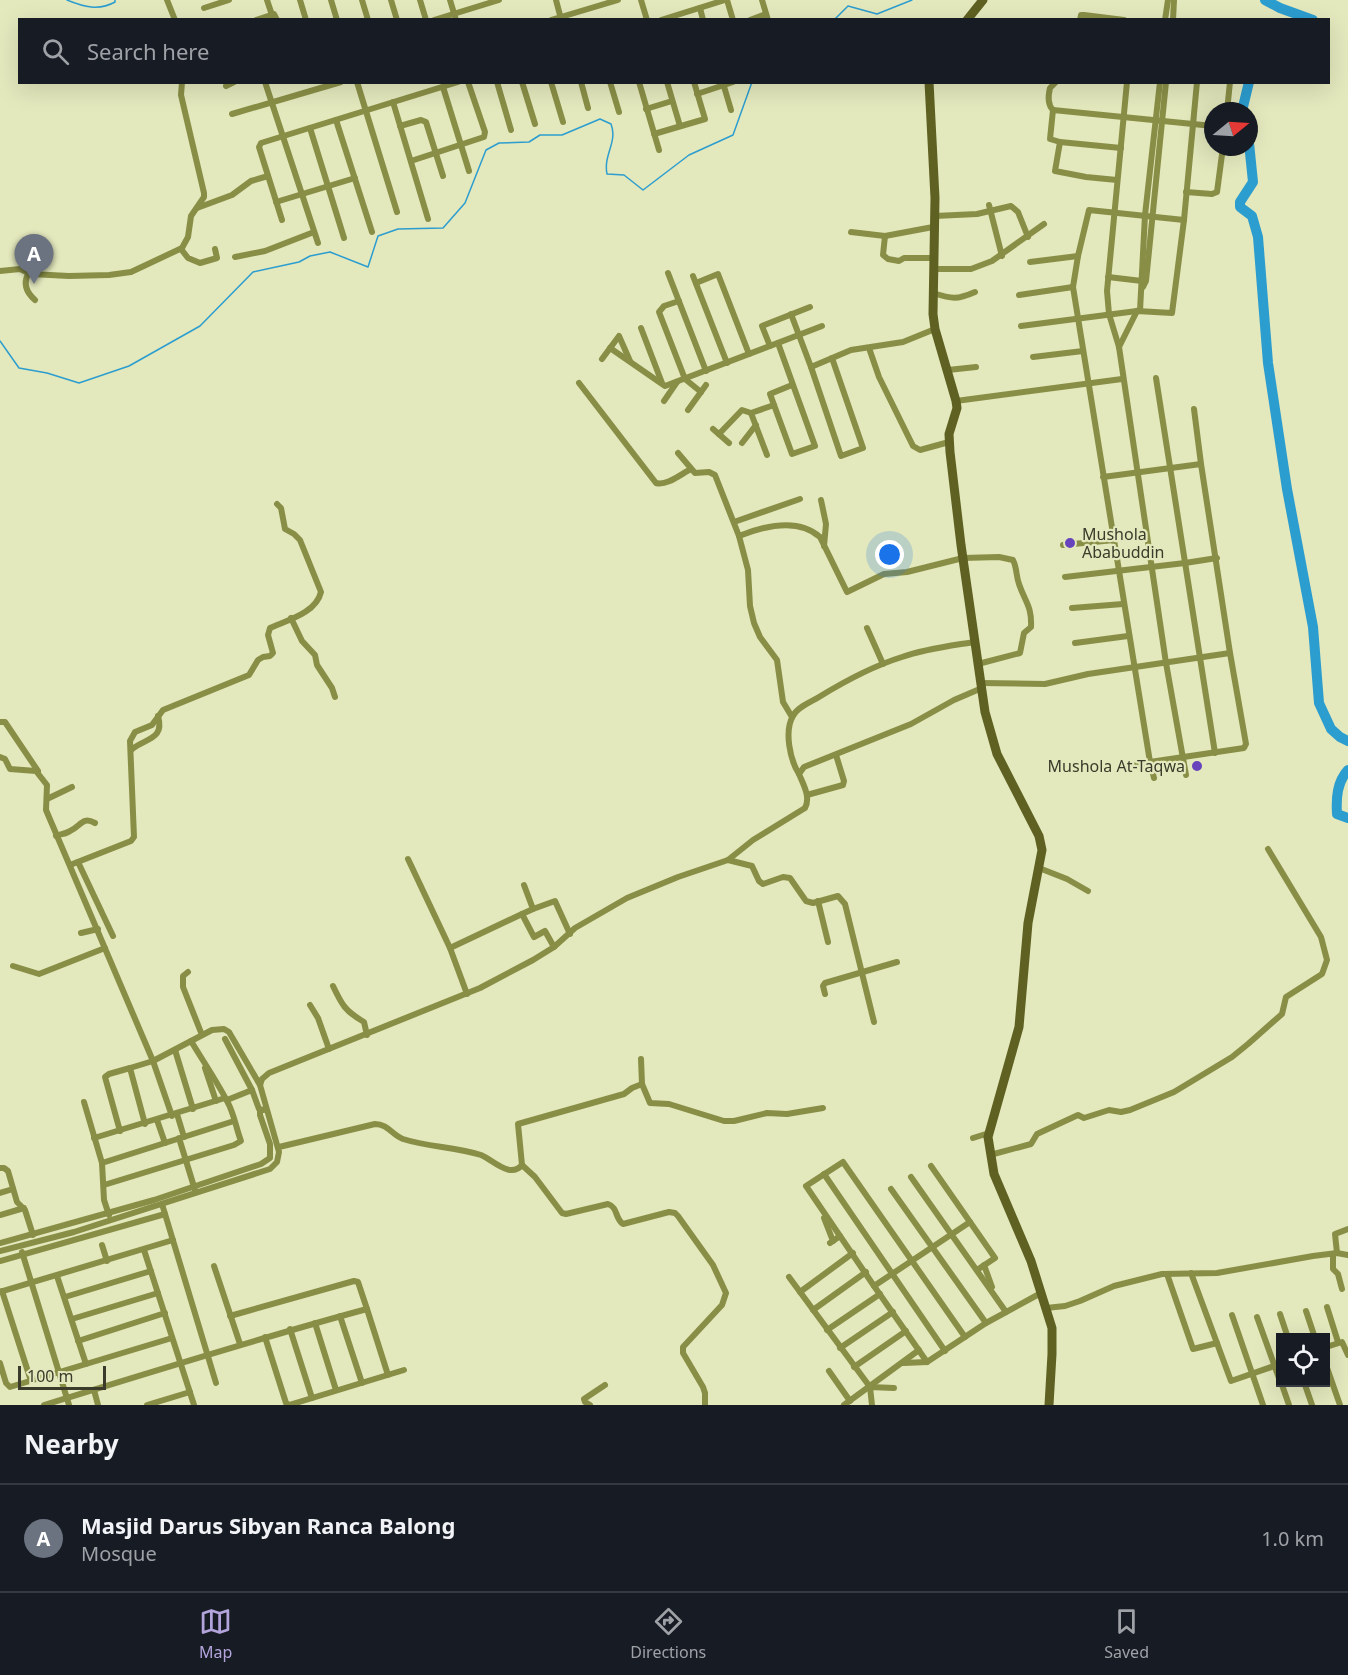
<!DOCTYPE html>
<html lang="en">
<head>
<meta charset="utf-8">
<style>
	:root { --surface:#171b24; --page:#242831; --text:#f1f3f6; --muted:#9ea1a6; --line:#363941; --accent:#b3a4dc }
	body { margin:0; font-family:"Noto Sans",sans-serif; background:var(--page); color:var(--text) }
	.controls { position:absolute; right:18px; bottom:18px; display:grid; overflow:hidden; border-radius:0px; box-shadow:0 6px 24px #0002 }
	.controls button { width:54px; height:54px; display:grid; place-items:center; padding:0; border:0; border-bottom:2px solid var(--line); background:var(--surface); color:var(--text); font:30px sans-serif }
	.compass { position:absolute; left:1204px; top:102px; width:54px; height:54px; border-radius:50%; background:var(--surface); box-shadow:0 6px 24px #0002; rotate:72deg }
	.scale { position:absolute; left:18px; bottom:15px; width:88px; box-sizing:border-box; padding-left:6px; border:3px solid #3a3b2a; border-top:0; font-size:16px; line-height:21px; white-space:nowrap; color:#3a3b2a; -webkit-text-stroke:4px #e3e8bd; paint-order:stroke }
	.you { position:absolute; left:890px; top:555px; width:21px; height:21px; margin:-15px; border:4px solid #fff; border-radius:50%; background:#1a73e8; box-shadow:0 0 0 9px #1a73e833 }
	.badge { display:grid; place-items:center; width:39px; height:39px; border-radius:50%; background:var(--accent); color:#fff; font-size:20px; font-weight:700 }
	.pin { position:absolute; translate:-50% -50px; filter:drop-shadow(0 2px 3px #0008) }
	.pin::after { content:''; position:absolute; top:32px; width:21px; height:18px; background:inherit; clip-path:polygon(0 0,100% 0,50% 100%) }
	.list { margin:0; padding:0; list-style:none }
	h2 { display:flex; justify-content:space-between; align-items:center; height:78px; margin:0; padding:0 24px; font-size:26px }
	h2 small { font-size:20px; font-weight:400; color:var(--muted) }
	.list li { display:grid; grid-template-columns:39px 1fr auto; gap:18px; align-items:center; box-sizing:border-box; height:108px; padding:0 24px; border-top:2px solid var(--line) }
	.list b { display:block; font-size:22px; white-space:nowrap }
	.list p { margin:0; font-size:20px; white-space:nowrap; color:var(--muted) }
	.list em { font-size:20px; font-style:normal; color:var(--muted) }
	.icon { flex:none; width:33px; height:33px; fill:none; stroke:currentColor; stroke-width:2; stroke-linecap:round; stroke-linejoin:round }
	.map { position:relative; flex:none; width:1348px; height:1405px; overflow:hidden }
	.search { position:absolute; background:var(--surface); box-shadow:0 6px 24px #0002; left:18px; right:18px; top:18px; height:66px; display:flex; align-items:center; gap:15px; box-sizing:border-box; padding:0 21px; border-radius:0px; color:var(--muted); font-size:22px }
	.sheet { height:186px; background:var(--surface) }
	nav { display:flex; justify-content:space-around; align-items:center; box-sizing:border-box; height:84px; border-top:2px solid var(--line); background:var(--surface); font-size:16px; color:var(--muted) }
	nav a { display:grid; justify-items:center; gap:3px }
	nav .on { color:var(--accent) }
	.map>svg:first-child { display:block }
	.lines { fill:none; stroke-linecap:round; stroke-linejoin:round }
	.stream { stroke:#2c9dcf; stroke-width:1.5 }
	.river { stroke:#2c9dcf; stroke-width:10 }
	.street { stroke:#898e46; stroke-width:6 }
	.secondary { stroke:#5e6121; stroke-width:9 }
	.poi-dot { fill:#6743bc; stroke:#e3e8bd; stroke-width:2 }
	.labels { text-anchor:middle; stroke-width:4.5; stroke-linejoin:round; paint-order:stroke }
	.poi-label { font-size:16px; fill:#3a3b2a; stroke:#e3e8bd; text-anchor:start }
</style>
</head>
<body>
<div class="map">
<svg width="1348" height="1405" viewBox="0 0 1348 1405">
	<rect width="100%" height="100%" fill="#e3e8bd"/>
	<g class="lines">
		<g class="stream">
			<path d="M67,0C84,7 99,11 115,2V0"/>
			<path d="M834,20L848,6L877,14L912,0"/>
			<path d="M0,341L19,368L47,373L79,383L129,366L200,326L253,272L299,262L310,256L330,252L368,267L378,236L398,229L443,228L465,203L486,150L499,143L529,142L540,135H562L600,119L611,124C618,142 603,155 607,174L624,175L643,190L689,155L733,135L752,82"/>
		</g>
		<g class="river">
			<path d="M1265,0L1280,8L1313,20"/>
			<path d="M1242,111L1249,82"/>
			<path d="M1249,143L1253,182L1240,202V207L1252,216L1258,237L1268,363L1287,489L1313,627L1319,703L1331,729L1340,737L1348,741"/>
			<path d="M1348,770C1337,782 1336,798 1337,814L1348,818"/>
		</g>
		<g class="street">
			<path d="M167,0L175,20"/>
			<path d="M267,0L272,15"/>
			<path d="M300,0L306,20"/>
			<path d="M331,0L337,20"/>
			<path d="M362,0L368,20"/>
			<path d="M391,0L397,20"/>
			<path d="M420,0L426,20"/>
			<path d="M450,0L456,20"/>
			<path d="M556,0L561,19"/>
			<path d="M641,0L647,20"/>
			<path d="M727,0L733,20"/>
			<path d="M762,0L768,20"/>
			<path d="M204,8L229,0"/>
			<path d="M700,8L703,20"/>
			<path d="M256,20L274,14L277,20"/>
			<path d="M434,20L499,0"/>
			<path d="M551,20L618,0"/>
			<path d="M661,20L725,0"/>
			<path d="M750,20L766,14"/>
			<path d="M1080,20L1081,15H1084L1124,20"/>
			<path d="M1165,20L1168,0"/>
			<path d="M1173,20L1174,0"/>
			<path d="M265,82L318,243"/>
			<path d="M357,82L397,212"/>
			<path d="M497,82L511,130"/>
			<path d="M522,82L535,124"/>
			<path d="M551,82L563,122"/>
			<path d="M581,82L588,108"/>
			<path d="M610,82L619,112"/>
			<path d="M639,82L659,150"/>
			<path d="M667,82L680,126"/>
			<path d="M1056,82L1050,88C1048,96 1047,104 1053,110L1050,139L1060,142L1055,171L1086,177L1117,180"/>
			<path d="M1127,82L1107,291L1109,314L1119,347L1166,663L1186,775"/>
			<path d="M723,83L731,110"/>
			<path d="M226,86L234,82"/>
			<path d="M443,87L469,171"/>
			<path d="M697,94L733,82"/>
			<path d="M393,102L428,219"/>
			<path d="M646,109L672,101"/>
			<path d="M1053,110L1213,126"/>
			<path d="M1227,111L1230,82"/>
			<path d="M232,114L341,82"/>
			<path d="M336,120L372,232"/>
			<path d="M400,126L421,120L426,122L443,176"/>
			<path d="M310,128L344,238"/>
			<path d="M654,134L705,119L694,82"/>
			<path d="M1060,142L1121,148"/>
			<path d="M411,161L484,137L485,132L468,82"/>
			<path d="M1186,192L1212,194L1217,192L1223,147"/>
			<path d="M276,202L355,178"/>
			<path d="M989,205L1002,256"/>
			<path d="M197,208L232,195L251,181L268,176"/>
			<path d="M935,216L977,214L1011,206L1018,212L1028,237"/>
			<path d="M282,220L259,147L261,143L458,82"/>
			<path d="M851,232L885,236L933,227"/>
			<path d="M885,236L883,255L888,259L899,261L904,258H933"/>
			<path d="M181,249L188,258L200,263L217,258L215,249"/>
			<path d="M235,257L265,251L314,232"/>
			<path d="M1030,262L1078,256"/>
			<path d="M933,269H971L992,261L1044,224"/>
			<path d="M0,271L20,269L31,274L69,276L109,275L131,272L182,248L188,237L191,216L204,197V193L181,95L182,82"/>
			<path d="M668,273L706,371"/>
			<path d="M28,274C23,284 27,293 35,300"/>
			<path d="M693,276L727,363"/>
			<path d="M1108,277L1142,281"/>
			<path d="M696,283L718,274L749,354"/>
			<path d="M1143,287L1146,281L1166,82"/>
			<path d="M933,293C952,299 957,300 975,292"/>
			<path d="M1019,295L1073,287"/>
			<path d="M679,301L664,306L659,312L685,379L701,392"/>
			<path d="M1140,311L1145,215L1160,82"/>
			<path d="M791,314L811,367L841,456L863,448L832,358"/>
			<path d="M1021,326L1137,311L1172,313L1184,220"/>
			<path d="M641,328L662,383"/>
			<path d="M778,343L815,446L792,454L770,394L792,385"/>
			<path d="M770,346L762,326L810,307"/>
			<path d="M1119,347L1137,311"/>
			<path d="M610,348L665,386L822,326"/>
			<path d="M869,348L879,377L913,446L920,450L949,442"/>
			<path d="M1033,357L1083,351"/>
			<path d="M602,359L619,336L630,361"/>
			<path d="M811,367L851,350L903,342L935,329"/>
			<path d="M948,370L976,367"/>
			<path d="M1156,378L1215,753"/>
			<path d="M579,383L656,483C667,486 681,474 691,469"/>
			<path d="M664,401L677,382"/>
			<path d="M956,401L1122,379"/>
			<path d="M1194,409L1201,464"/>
			<path d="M688,410L706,385"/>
			<path d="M713,429L729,443"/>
			<path d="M719,434L742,410L751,413"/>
			<path d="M742,443L756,425"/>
			<path d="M678,453L695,473L709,472L715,475L739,536C764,526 798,517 820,537L847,592L884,574L907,572L963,558L999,557L1013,560C1017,568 1016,576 1019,584C1025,602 1032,606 1031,627L1024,633L1020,653L978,664"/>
			<path d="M767,455L751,413L774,405"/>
			<path d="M1103,477L1201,464L1230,653L1246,744L1244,748L1150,762L1073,287L1078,256L1089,210L1184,220L1197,82"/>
			<path d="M821,500L826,524L824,546"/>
			<path d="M734,522L800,499"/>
			<path d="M739,536L748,570L750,606L754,623L760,637L777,660L783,702L792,717"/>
			<path d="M1063,545L1114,540"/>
			<path d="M1065,577L1185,563L1217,558"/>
			<path d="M1072,608L1123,604"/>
			<path d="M291,618L302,641L315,655L317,665L332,688L335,697"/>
			<path d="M867,628L883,664"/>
			<path d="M1075,643L1128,636"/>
			<path d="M981,683L1045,684L1088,674L1230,653"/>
			<path d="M0,722H5L38,771"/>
			<path d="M131,750C145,738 165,740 158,716"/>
			<path d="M0,757L5,759L10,769L36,771L47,785L46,810L153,1061L172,1116"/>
			<path d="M1133,766L1150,762L1154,778"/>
			<path d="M799,774C790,760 784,731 793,716C797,707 811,702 819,697C845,681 873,666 902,657C925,649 950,646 974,642"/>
			<path d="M807,795L843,785L844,781L836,755"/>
			<path d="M47,799L72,787"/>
			<path d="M56,836C60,834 66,834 70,831C81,826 82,816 95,823"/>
			<path d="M408,859L450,948L467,994"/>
			<path d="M728,860L752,866L759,881L763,884L783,877L790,878L806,901L813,903L838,896L845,904L874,1022"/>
			<path d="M78,862L113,936"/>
			<path d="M70,865L131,841L134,837L130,741L135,732L152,725L163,710L249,675L258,660L263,657L270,656L273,653L268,635L270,628C288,620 316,613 321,592L300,540L294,534L285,529L281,508L277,504"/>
			<path d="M1039,868L1067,879L1088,891"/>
			<path d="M524,885L533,909L522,914L534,937L545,931L554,947"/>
			<path d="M818,901L828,942"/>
			<path d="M533,909L555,901L570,934"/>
			<path d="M81,933L98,929"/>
			<path d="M450,948L522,914"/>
			<path d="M13,966L39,974L105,948"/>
			<path d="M188,972L183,976V987L202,1035"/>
			<path d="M333,986C342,1005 345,1011 364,1022L367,1035"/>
			<path d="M825,994L823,986L825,983L897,962"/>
			<path d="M310,1005L318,1018L329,1049"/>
			<path d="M225,1039L252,1090L227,1100"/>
			<path d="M175,1050L193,1109"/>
			<path d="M641,1059L642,1084L650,1103L669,1104L724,1121H734L767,1113L787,1114L823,1108"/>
			<path d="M205,1068L216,1101"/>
			<path d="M252,1090L259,1109L264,1110"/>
			<path d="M84,1102L102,1163L104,1200L109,1215"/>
			<path d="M177,1114L184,1137"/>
			<path d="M157,1120L165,1143"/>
			<path d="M145,1124L130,1068L153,1061L212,1030L224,1029L229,1032L260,1085"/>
			<path d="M120,1131L105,1077L109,1074L130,1068"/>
			<path d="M94,1138L225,1098"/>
			<path d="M179,1138L195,1190"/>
			<path d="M973,1138L989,1133"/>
			<path d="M279,1147L375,1124C388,1124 392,1135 403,1139C428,1147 456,1147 481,1155C493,1160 510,1179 522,1165L518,1124L624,1094L632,1088L642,1084"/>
			<path d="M990,1155L1031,1144L1037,1134L1078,1115L1084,1118L1109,1110L1121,1112L1130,1110L1174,1092L1232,1057L1248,1044L1282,1014L1286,997L1322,974L1327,960L1321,937L1268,849"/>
			<path d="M102,1163L234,1121"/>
			<path d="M522,1165L535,1177L562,1213L566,1214L608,1204C618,1207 615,1219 623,1224L669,1212L675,1213L678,1216L713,1265L726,1293L722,1305L683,1347V1353L703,1387L705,1393V1405"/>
			<path d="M0,1168H4L8,1171L17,1202L25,1210L33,1235"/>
			<path d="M824,1174L945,1351"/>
			<path d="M911,1177L1006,1312"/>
			<path d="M104,1185L234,1145L241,1141C236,1128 234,1113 227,1101C216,1080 203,1061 191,1041"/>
			<path d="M891,1189L986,1323"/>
			<path d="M0,1193L13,1189"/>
			<path d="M162,1204L216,1383"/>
			<path d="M0,1215L24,1208"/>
			<path d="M824,1218L833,1241"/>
			<path d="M970,1222L995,1258L977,1270"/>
			<path d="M840,1236L874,1286L970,1222L931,1166"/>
			<path d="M0,1243L154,1200L261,1164L270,1158V1144L260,1115V1110"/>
			<path d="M830,1243L840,1236L806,1186L843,1162L965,1337"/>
			<path d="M102,1245L107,1261"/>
			<path d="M144,1250L194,1405"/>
			<path d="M0,1251L74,1232L270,1169L277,1162L279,1152L260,1085L262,1079L269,1073L480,988L533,960L554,947L575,928L627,898L678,877L728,860L753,840L805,808C811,797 803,784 799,774L804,767L911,724L954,700L982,688"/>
			<path d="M22,1252L69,1405"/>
			<path d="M1337,1253L1335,1234L1348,1229"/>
			<path d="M1333,1254V1269L1338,1274L1342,1289"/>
			<path d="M0,1261L165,1214"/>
			<path d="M984,1265L992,1287"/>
			<path d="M214,1266L240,1344"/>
			<path d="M1191,1273L1231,1381L1280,1364"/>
			<path d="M1167,1274L1193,1349L1217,1343"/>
			<path d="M57,1276L86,1364"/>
			<path d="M789,1277L870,1387"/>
			<path d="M874,1286L927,1362L986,1323L1041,1293"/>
			<path d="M2,1291L31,1381"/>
			<path d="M0,1292L173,1240"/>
			<path d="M800,1292L853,1253"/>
			<path d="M65,1297L151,1271"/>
			<path d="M1327,1307L1338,1342"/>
			<path d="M1046,1308L1065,1306L1080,1301L1114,1286L1162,1274L1217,1273L1313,1256L1337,1253L1348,1255"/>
			<path d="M813,1310L866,1272"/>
			<path d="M1306,1311L1315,1338"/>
			<path d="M1280,1314L1288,1338"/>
			<path d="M1232,1315L1263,1405"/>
			<path d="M230,1316L354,1281L358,1282L367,1309"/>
			<path d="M340,1316L362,1383"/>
			<path d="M1257,1317L1280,1381"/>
			<path d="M72,1319L158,1293"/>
			<path d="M315,1323L336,1390"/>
			<path d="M290,1329L312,1398"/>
			<path d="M827,1330L880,1294"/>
			<path d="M265,1337L286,1403L289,1405L404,1370"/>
			<path d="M78,1341L165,1313"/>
			<path d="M1326,1347L1342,1342L1348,1355"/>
			<path d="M840,1348L893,1312"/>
			<path d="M0,1363L6,1383L10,1387L172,1338"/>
			<path d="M904,1363L927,1362"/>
			<path d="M1326,1365L1340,1405"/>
			<path d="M854,1367L906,1331"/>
			<path d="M829,1371L850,1401"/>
			<path d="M1281,1382L1289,1405"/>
			<path d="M1304,1382L1312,1405"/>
			<path d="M94,1390L98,1405"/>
			<path d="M44,1405C152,1372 259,1338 367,1309L388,1375"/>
			<path d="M147,1405L190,1392"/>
			<path d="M590,1405L585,1402L584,1399L605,1385"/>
			<path d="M844,1405L919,1350"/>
			<path d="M872,1405L870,1387L894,1388"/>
		</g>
		<g class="secondary">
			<path d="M967,20L983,0"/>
			<path d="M929,82L935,198L933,314L935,329L956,401L957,408L949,434L950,452L961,545L985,712L997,754L1039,836L1042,850L1028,923L1019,1027L988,1137L994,1174L1031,1261L1052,1328V1354L1049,1405"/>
		</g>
	</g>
	<g class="poi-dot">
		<circle cx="1070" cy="543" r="6"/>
		<circle cx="1197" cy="766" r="6"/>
	</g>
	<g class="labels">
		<g class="poi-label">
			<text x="1082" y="540">Mushola<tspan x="1082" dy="18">Ababuddin</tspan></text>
			<text x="1185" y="772" text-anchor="end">Mushola At-Taqwa</text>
		</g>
	</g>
</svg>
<div class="controls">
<button><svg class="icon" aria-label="locate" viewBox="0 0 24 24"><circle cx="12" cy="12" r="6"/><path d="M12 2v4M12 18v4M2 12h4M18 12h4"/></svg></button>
</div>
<svg class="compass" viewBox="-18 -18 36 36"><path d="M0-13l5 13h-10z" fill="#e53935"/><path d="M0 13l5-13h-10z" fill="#9ea1a6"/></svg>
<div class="scale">100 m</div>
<div class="you"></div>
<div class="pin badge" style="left:34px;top:284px;background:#6b7280">A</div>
<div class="search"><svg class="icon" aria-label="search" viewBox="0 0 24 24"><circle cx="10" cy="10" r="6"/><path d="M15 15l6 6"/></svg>Search here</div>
</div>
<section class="sheet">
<h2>Nearby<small></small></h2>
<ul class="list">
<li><span class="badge" style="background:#6b7280">A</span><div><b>Masjid Darus Sibyan Ranca Balong</b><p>Mosque</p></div><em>1.0 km</em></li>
</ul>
</section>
<nav>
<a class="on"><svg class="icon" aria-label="map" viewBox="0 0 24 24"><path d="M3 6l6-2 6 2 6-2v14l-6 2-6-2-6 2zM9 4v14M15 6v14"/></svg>Map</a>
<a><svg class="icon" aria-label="directions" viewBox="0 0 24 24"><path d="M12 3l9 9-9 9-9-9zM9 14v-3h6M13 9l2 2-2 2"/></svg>Directions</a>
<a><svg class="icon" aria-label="saved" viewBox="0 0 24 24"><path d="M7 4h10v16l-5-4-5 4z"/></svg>Saved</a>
</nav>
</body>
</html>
